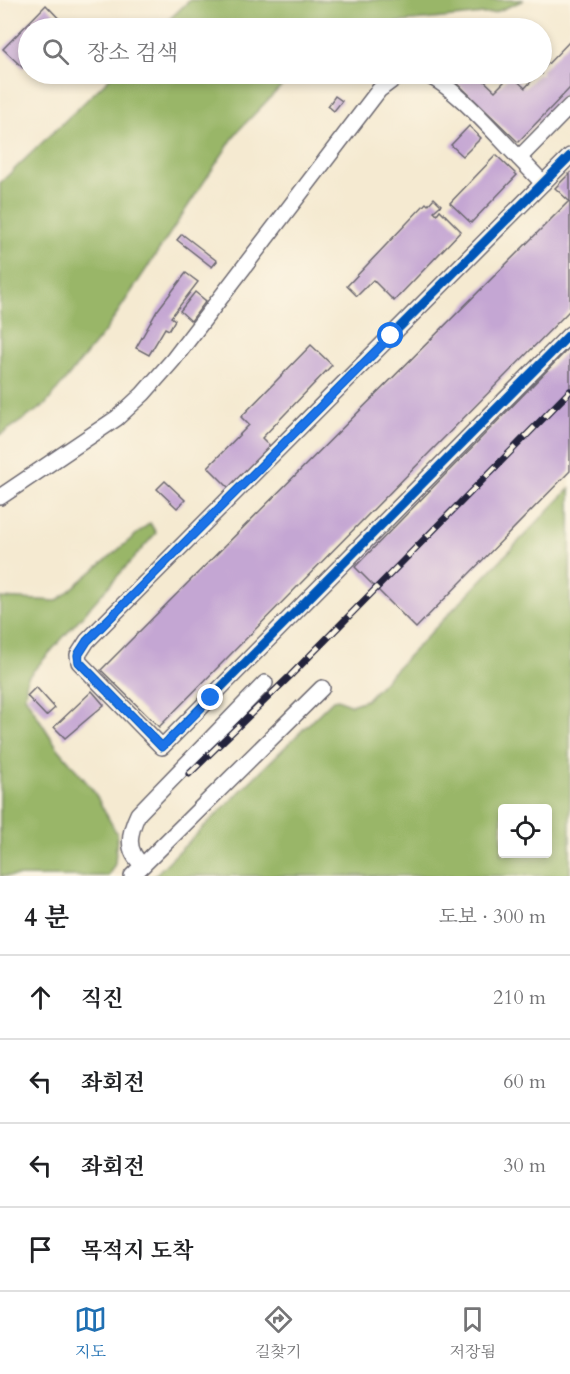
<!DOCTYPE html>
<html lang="ko">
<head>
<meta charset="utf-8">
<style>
	:root { --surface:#fff; --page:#f6f6f6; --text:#202124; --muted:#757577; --line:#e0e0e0; --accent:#1f6fb2 }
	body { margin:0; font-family:Cardo,"Noto Serif KR",serif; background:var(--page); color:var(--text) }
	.controls { position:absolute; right:18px; bottom:18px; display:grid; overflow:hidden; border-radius:6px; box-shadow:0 3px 9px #0003 }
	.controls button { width:54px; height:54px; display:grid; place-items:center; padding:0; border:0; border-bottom:2px solid var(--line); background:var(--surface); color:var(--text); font:30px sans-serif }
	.stop { position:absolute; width:18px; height:18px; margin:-14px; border:4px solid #1a73e8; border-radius:50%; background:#fff }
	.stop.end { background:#1a73e8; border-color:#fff; box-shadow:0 2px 6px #0008 }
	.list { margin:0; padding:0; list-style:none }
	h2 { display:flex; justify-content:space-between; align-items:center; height:78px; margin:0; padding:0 24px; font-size:26px }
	h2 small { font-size:20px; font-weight:400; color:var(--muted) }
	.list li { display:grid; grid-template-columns:39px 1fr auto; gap:18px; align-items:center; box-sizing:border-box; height:84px; padding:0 24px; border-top:2px solid var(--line) }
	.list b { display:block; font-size:22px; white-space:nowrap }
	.list em { font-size:20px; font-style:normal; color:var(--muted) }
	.icon { flex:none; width:33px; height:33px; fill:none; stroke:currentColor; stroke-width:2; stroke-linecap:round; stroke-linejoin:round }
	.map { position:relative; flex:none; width:570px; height:876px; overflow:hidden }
	.search { position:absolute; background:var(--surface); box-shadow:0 3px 9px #0003; left:18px; right:18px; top:18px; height:66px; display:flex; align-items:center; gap:15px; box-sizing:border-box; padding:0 21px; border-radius:33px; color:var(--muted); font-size:22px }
	.sheet { height:414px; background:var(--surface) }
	nav { display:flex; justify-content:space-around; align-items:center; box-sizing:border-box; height:84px; border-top:2px solid var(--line); background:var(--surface); font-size:16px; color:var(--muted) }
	nav a { display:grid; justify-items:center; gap:3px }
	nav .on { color:var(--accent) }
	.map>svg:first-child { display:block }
	.forest { fill:#99b668; stroke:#5e6c52; stroke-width:1.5; fill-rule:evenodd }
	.building { fill:#c4a6d3 }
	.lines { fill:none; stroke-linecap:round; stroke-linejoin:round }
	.minor-casing { stroke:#6c6870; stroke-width:18 }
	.minor { stroke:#fff; stroke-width:15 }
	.rail-casing { stroke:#22223b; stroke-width:7 }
	.rail { stroke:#fcf5e5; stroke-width:4.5; stroke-dasharray:14; stroke-linecap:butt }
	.cycleway-casing { stroke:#fcf5e5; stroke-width:13 }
	.cycleway { stroke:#0057b8; stroke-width:9 }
	.route { stroke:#1a73e8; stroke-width:8 }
</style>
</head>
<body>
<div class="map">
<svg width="570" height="876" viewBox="0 0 570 876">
	<rect width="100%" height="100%" fill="#fcf5e5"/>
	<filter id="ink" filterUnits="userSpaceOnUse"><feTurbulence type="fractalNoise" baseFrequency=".0167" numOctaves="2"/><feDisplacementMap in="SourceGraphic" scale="12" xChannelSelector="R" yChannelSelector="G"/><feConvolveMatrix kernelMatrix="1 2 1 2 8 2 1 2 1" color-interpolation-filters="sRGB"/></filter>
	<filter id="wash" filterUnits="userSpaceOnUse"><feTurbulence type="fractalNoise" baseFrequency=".008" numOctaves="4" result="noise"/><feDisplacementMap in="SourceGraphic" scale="24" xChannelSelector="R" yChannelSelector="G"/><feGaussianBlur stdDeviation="1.35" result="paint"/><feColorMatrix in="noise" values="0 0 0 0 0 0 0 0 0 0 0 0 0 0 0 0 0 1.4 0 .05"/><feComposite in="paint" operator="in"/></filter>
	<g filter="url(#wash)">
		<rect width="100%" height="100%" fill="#f5ead1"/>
		<g class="forest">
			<path d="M190,0H524L494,13L352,27L349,28H160Z"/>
			<path d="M114,74H293L237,132L106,330L45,405L0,435V183Z"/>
			<path d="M570,488V876H154L333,700L338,699L351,705L366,700ZM548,808V854H502V808Z"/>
			<path d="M150,523L156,533L27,678L25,696L36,714L57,747L93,790L117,834L115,864L108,876H0V598L57,601Z"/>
		</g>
		<g id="blocks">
			<g class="building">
				<path d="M46,5L65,25L61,28H28V62L23,68L3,49Z"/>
				<path d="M570,41V88L518,142L453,79L459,74H477L495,91L511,75L525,88L538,74H542V70Z"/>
				<path d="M314,74H324L321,79L313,75Z"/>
				<path d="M335,96L342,101L334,111L328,106Z"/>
				<path d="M469,126L481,138L463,156L451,145Z"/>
				<path d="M496,155L517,175L471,223L450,203Z"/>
				<path d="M570,173V310L159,727L101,670L569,201L555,188Z"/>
				<path d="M434,198L441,205L434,211L437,214L440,210L461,231L394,301L373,280L357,296L347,286L426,203L428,205Z"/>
				<path d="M182,234L217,261L212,267L177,240Z"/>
				<path d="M186,273L198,282L171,317L175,320L169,330L165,328L149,355L136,348L157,311Z"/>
				<path d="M195,292L206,301L191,321L180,311Z"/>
				<path d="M311,345L332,365L262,438L273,449L232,491L208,467L249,425L241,417Z"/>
				<path d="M570,347V471L416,628L355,567Z"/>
				<path d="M165,481L185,500L177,508L157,489Z"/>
				<path d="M36,687L55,708L46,716L27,696Z"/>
				<path d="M92,691L104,705L65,738L54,727Z"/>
			</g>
		</g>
	</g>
	<g filter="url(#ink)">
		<use href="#blocks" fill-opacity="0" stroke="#6c6870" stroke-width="1.5"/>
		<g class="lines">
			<defs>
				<g id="minor">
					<path d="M424,74C451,82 497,136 519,158L570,106"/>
					<path d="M570,156L87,641L78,655L79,662L162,747L570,334"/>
					<path d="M519,158L543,183"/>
					<path d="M0,497L117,418L143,394L173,360L379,90L395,78L407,74"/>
					<path d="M143,865C125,851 129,833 138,814L265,683"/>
					<path d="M132,876L322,688"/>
				</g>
			</defs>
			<use href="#minor" class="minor-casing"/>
			<use href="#minor" class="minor"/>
			<defs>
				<path id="rail" d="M189,774L290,676L570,391"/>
			</defs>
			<use href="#rail" class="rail-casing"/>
			<use href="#rail" class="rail"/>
			<defs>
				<path id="cycleway" d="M570,156L87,641L78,655L79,662L162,747L570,334"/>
			</defs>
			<use href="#cycleway" class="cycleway-casing"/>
			<use href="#cycleway" class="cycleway"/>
		</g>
	</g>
	<g class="lines" filter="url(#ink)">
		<path class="route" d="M211,698L162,747L79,662L78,655L87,641L391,336"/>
	</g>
</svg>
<div class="controls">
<button><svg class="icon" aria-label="locate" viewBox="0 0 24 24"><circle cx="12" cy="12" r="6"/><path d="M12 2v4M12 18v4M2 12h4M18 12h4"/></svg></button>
</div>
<div class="stop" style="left:391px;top:336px"></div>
<div class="stop end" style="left:211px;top:698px"></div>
<div class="search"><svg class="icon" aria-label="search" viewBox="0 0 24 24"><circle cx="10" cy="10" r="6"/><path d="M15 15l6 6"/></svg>장소 검색</div>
</div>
<section class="sheet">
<h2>4 분<small>도보 · 300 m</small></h2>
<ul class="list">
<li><svg class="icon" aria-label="ahead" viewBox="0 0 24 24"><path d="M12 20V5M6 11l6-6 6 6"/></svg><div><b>직진</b></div><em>210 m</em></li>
<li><svg class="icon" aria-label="left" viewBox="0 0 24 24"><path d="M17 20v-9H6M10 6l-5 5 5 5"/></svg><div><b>좌회전</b></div><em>60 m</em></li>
<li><svg class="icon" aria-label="left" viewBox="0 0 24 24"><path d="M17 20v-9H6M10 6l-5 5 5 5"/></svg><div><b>좌회전</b></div><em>30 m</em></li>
<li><svg class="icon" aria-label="arrive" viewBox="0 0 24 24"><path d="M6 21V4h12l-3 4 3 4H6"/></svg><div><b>목적지 도착</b></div></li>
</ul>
</section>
<nav>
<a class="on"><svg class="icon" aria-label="map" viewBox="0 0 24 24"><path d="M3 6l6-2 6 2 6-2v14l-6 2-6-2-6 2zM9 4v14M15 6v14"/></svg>지도</a>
<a><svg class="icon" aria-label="directions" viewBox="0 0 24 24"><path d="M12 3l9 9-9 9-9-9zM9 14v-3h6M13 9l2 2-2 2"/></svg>길찾기</a>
<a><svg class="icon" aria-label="saved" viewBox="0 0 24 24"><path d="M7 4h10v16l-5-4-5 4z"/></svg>저장됨</a>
</nav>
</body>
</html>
